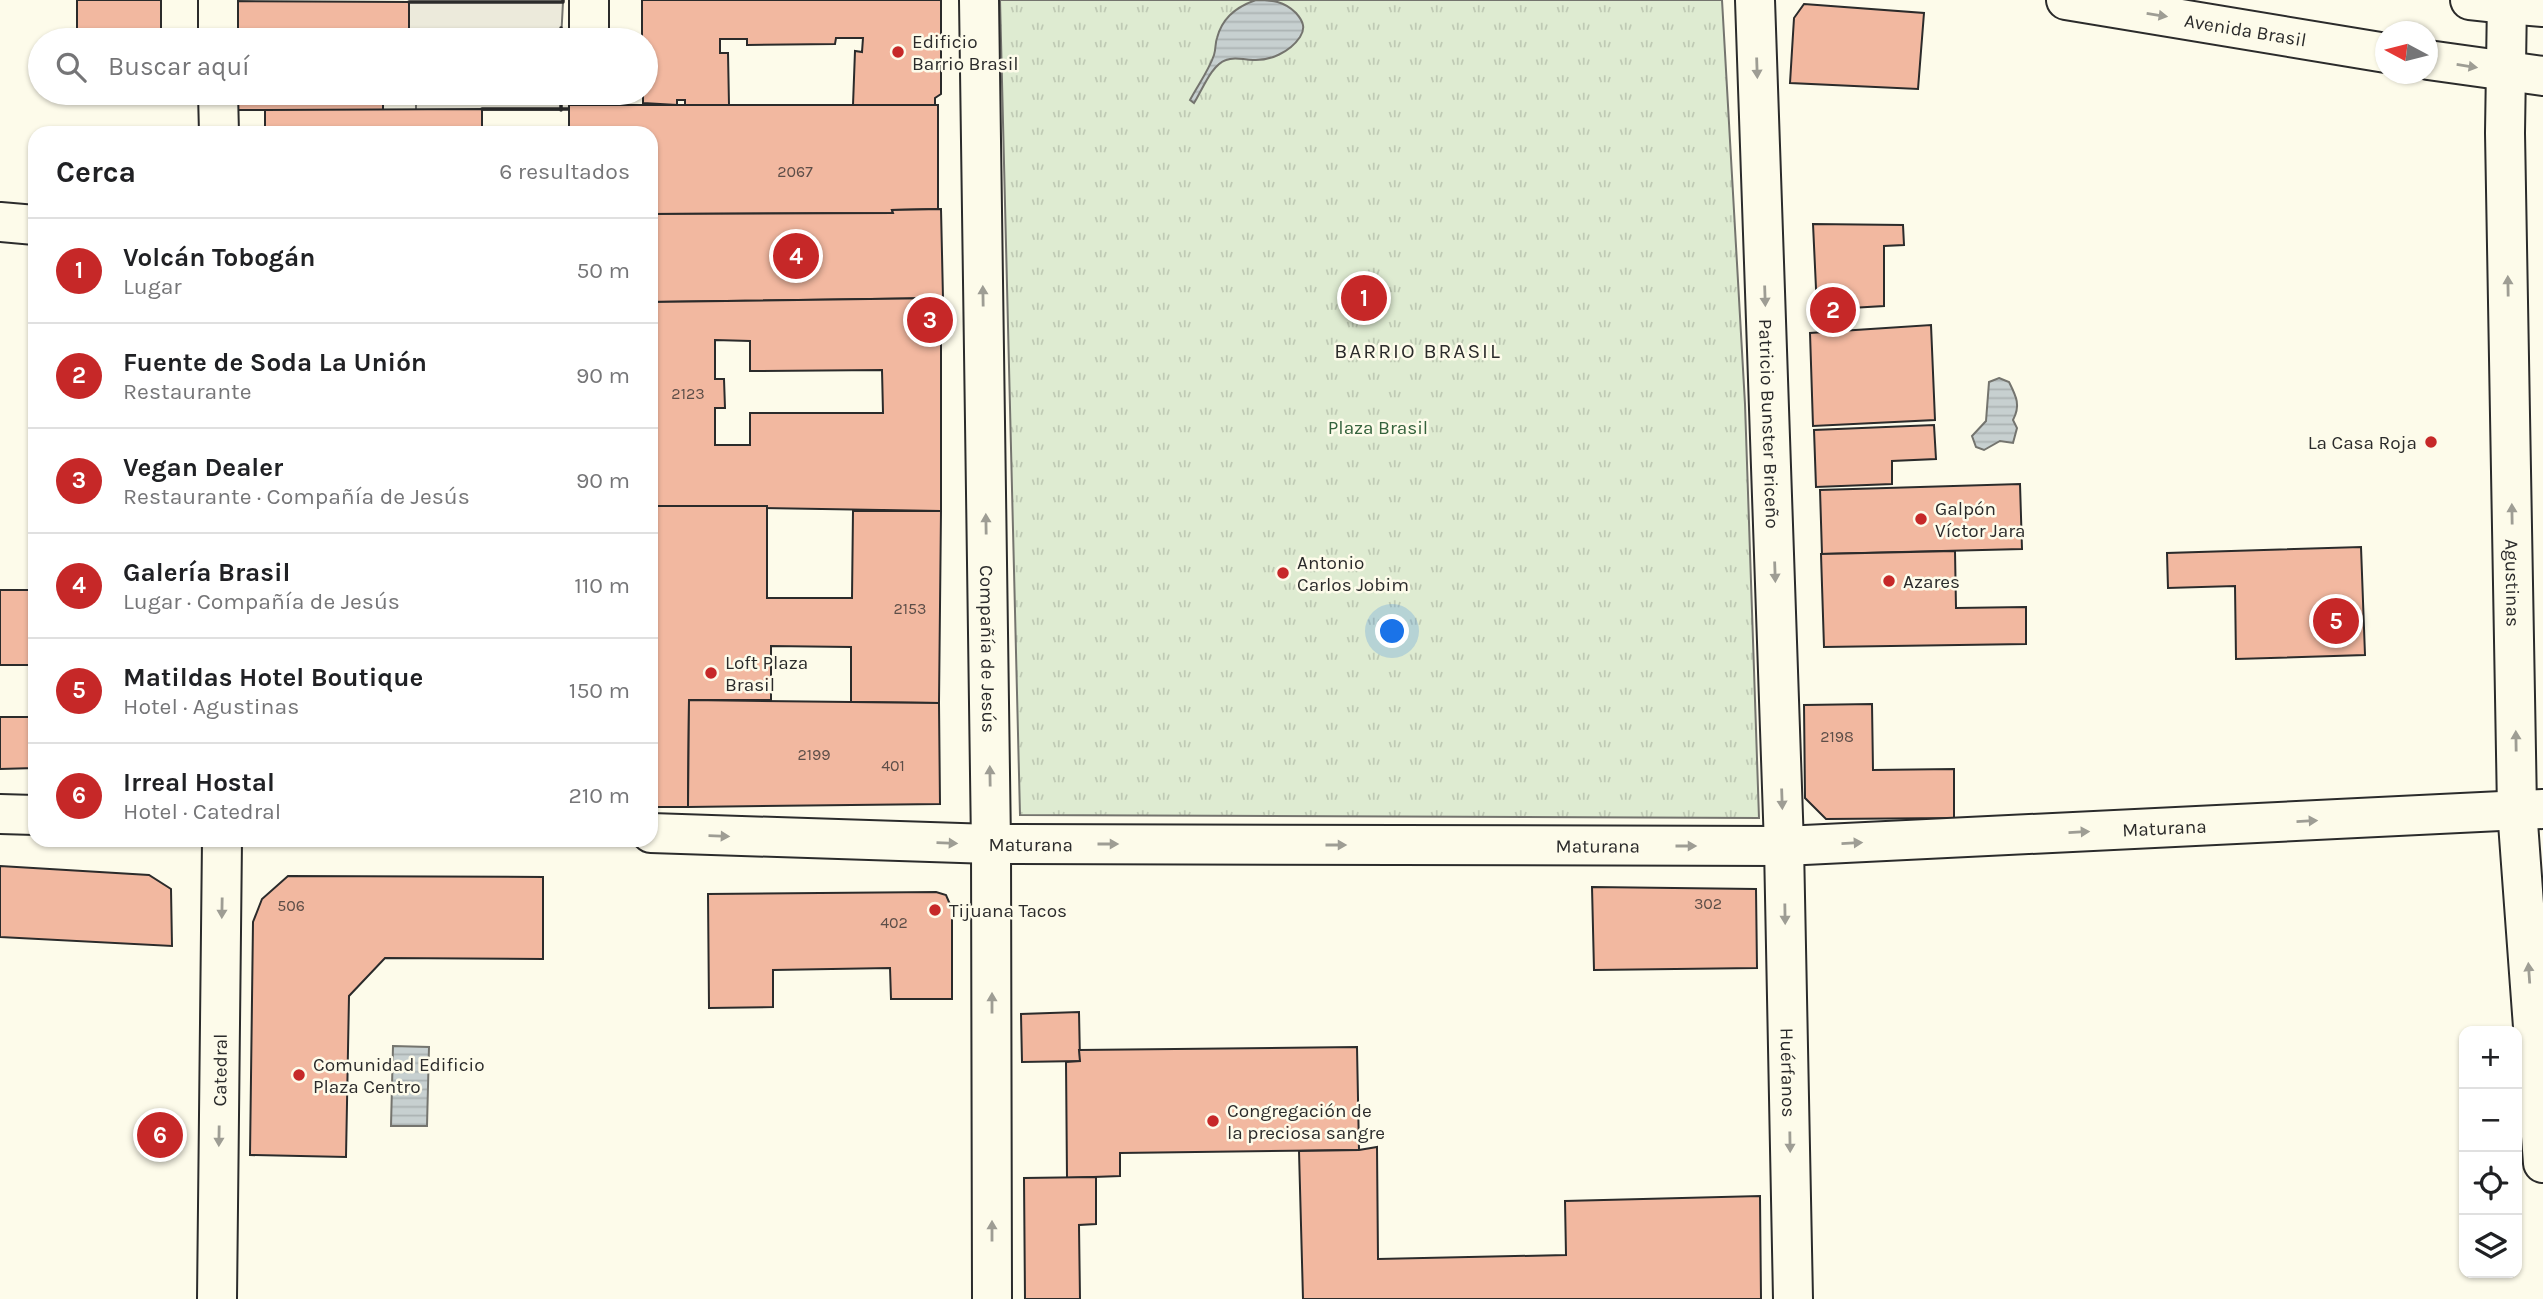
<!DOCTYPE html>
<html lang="es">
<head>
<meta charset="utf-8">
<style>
	:root { --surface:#fff; --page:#f6f6f6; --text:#202124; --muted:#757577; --line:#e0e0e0; --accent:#c62828 }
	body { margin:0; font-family:Karla,sans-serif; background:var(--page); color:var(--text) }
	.controls { position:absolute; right:21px; bottom:21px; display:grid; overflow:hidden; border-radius:14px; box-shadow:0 2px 5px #0004 }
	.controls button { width:63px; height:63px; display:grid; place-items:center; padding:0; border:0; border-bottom:2px solid var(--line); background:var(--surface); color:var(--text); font:35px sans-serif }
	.compass { position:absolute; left:2375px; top:21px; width:63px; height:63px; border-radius:50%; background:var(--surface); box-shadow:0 2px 5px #0004; rotate:277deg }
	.you { position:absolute; left:1393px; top:632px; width:24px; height:24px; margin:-18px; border:5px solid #fff; border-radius:50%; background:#1a73e8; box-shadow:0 0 0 10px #1a73e833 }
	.badge { display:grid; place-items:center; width:46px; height:46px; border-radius:50%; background:var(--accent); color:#fff; font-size:23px; font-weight:700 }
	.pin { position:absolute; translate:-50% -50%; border:4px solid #fff; box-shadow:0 2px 7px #0006 }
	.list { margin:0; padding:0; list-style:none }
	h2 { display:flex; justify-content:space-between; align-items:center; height:91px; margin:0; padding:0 28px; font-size:30px }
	h2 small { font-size:23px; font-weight:400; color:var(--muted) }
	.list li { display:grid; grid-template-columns:46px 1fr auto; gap:21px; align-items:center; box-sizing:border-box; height:105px; padding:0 28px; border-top:2px solid var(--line) }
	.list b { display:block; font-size:26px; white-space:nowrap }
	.list p { margin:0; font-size:23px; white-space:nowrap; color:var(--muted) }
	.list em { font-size:23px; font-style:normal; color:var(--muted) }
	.icon { flex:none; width:38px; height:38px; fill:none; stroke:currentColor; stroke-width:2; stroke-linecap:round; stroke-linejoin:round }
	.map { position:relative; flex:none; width:2543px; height:1299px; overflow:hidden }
	.search { position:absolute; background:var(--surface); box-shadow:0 2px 5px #0004; left:28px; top:28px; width:630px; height:77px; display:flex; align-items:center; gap:18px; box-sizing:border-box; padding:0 24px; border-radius:38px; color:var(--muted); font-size:26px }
	.panel { position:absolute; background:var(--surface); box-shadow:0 2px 5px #0004; left:28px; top:126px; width:630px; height:721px; border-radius:21px }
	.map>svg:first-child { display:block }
	.park { fill:url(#park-tufts); stroke:#74746e; stroke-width:2 }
	.parking { fill:#eceadb; stroke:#74746e; stroke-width:2 }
	.water { fill:url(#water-rules); stroke:#74746e; stroke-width:2 }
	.building { fill:#f2b8a0; stroke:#2b2b2b; stroke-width:2; fill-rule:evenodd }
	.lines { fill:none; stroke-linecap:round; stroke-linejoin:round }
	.minor-casing { stroke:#2b2b2b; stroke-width:42 }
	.major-casing { stroke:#2b2b2b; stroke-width:42 }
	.minor { stroke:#fdfbea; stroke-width:38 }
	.major { stroke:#fdfbea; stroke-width:38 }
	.wall { stroke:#2b2b2b; stroke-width:3.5 }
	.oneway { fill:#9e9d94 }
	.poi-dot { fill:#c62828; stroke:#fdfbea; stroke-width:2.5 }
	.labels { text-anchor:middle; stroke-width:5; stroke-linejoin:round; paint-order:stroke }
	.number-label { font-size:16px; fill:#5d4e48 }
	.street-label { font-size:19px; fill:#2b2b2b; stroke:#fdfbea }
	.poi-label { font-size:19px; fill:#2b2b2b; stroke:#fdfbea; text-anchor:start }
	.park-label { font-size:19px; fill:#34623c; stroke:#fdfbea }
	.neighbourhood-label { font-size:21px; letter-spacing:2px; fill:#2b2b2b; stroke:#fdfbea }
</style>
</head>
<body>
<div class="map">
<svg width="2543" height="1299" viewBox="0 0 2543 1299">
	<defs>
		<pattern id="park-tufts" width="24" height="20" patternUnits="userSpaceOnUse" patternTransform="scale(1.75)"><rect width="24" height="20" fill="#deebd1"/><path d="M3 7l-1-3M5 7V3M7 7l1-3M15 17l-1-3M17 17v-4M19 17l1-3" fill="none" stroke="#bfcab4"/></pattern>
		<pattern id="water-rules" width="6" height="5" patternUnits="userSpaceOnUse" patternTransform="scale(1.75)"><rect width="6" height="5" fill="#c7d0d0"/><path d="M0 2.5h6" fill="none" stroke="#abb3b3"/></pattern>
	</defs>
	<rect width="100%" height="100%" fill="#fdfbea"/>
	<path class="park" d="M1000,0H1722L1745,404L1759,818L1020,815Z"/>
	<g class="parking">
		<path d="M409,2H563L561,40H416V30H409Z"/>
		<rect x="416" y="93" width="145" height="17"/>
	</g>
	<g class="water">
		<path d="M1256,0C1272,0 1284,1 1296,13C1303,21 1306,28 1300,37C1290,52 1270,61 1253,60C1243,60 1235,56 1226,60C1211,65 1202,91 1194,103L1190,100C1198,85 1209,70 1214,55C1216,49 1215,43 1217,38C1222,18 1238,6 1256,0Z"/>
		<path d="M1999,378L2009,382C2016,396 2021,405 2013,420L2017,428L2013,443L2000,441L1984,450L1976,447L1972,436L1986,421L1989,382Z"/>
		<path d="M393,1046L429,1047L427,1126H391Z"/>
	</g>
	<g class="building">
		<rect x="77" y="0" width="84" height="40"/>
		<path d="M642,0H941V94L935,98V105H853L855,51L862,52L863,38H836L835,44L747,45V39H720V53H728L729,105H685V100H677V105L643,103V93H646V40H642Z"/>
		<path d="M229,1L409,2V30H384V40H229Z"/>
		<path d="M1804,4L1924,13L1918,89L1790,83L1794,18Z"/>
		<rect x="229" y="93" width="154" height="17"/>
		<path d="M569,105H938V209L892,210L893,213L651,214V133H569Z"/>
		<path d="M482,109V133H265V110Z"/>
		<path d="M941,209L943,298L651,302V214L893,213L892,210Z"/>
		<path d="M1813,224L1903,225L1904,245L1884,246V306L1817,310Z"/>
		<path d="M941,298V511L651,506V302ZM715,340L750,341V371L882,370L883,413H750V445H715V408H725L724,379H715Z"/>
		<path d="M1931,325L1935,420L1813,426L1810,333Z"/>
		<path d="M1934,425L1936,459L1892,461V484L1816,487L1814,430Z"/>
		<path d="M2020,484L2022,549L1822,554L1820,490Z"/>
		<path d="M651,506H767V598H852L853,511H941L939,703L851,702V647L771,646V700H689L688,807H651Z"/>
		<path d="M2361,547L2365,655L2236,659L2235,586L2168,588L2167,553Z"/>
		<path d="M1955,551L1956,608L2026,607V644L1824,647L1821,554Z"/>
		<rect x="0" y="590" width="35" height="75"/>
		<path d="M689,700L939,703L940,804L688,807Z"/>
		<path d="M1872,704L1873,770L1954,769V818L1826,819L1805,798L1804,705Z"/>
		<path d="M0,717H35V768L0,769Z"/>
		<path d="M0,866L149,875L171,889L172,946L0,937Z"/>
		<path d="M288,876L543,877V959L385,958L349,996L346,1157L250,1155L253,922L262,899Z"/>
		<path d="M1592,887L1756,889L1757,968L1594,970Z"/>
		<path d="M936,892L946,895L952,909V999H891L890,968L773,970V1007L709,1008L708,894Z"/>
		<path d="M1079,1012L1080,1061L1022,1062L1021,1014Z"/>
		<path d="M1357,1047L1359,1150L1120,1153V1176L1067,1178L1066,1062L1080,1061L1079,1050Z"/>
		<path d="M1377,1147L1378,1259L1566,1255L1565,1201L1760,1196L1761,1299H1303L1299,1151L1359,1150Z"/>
		<path d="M1096,1177V1224L1079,1225L1080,1299H1025L1024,1178Z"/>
	</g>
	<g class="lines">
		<defs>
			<g id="minor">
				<path d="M589,0V40"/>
				<path id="s1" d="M979,0L991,844L992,1299"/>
				<path id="s2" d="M1755,0L1784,846L1793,1299"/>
				<path d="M2470,0L2507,4"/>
				<path d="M0,222L35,225"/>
				<path d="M0,814L35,815"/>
				<path id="s3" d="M651,833L991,844L1784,846L2543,809"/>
			</g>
			<g id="major">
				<path d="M218,0V40"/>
				<path id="s4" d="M2066,0L2386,53"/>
				<path id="s5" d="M2507,0L2505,133L2517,809L2543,1163"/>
				<path d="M2507,4L2543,7"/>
				<path d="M2428,60L2543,76"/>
				<path d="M218,93L219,133"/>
				<path id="s6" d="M217,1299L222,840"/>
			</g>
		</defs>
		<use href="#minor" class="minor-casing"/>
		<use href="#major" class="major-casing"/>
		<use href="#minor" class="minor"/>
		<use href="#major" class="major"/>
		<g class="wall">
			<path d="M409,2H563V0"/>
			<path d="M561,28V40"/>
			<path d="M561,93V110"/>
			<path d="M482,109H568"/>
		</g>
	</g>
	<defs><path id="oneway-solid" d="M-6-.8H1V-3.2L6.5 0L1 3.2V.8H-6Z" transform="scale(1.75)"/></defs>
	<g class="oneway">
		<use href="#oneway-solid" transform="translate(2157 15) rotate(9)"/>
		<use href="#oneway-solid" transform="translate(2467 66) rotate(9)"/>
		<use href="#oneway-solid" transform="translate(1757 68) rotate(88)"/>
		<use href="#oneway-solid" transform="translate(2508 286) rotate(-91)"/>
		<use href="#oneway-solid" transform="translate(983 296) rotate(-91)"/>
		<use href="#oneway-solid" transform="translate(1765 296) rotate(88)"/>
		<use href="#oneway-solid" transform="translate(2512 514) rotate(-91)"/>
		<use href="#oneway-solid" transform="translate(986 524) rotate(-91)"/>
		<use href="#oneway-solid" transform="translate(1775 572) rotate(88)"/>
		<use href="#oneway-solid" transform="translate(2516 741) rotate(-91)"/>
		<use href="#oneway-solid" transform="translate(990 776) rotate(-91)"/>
		<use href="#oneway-solid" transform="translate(1782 799) rotate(88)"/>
		<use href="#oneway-solid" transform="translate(2307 821) rotate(-3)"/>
		<use href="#oneway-solid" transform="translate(2079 832) rotate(-3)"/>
		<use href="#oneway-solid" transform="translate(719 836) rotate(2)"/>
		<use href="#oneway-solid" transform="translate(947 843) rotate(2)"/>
		<use href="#oneway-solid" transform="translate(1852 843) rotate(-3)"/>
		<use href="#oneway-solid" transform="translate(1108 844)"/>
		<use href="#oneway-solid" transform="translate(1336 845)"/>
		<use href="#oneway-solid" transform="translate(1686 846)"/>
		<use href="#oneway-solid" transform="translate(222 908) rotate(91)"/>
		<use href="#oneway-solid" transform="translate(1785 914) rotate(89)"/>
		<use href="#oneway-solid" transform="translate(2529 973) rotate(-94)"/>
		<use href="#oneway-solid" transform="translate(992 1003) rotate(-90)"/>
		<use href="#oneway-solid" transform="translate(219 1136) rotate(91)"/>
		<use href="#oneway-solid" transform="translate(1790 1142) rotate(89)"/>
		<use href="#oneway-solid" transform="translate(992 1231) rotate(-90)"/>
	</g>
	<g class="poi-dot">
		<circle cx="898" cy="52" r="7"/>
		<circle cx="2431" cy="442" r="7"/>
		<circle cx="1921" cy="519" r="7"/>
		<circle cx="1283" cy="573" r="7"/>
		<circle cx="1889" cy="581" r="7"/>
		<circle cx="711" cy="673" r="7"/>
		<circle cx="935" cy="910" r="7"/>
		<circle cx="299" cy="1075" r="7"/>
		<circle cx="1213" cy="1121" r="7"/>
	</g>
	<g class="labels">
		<g class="number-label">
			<text x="795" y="177">2067</text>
			<text x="688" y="399">2123</text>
			<text x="910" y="614">2153</text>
			<text x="1837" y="742">2198</text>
			<text x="814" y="760">2199</text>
			<text x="893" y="771">401</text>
			<text x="1708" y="909">302</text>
			<text x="291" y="911">506</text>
			<text x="894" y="928">402</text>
		</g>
		<g class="street-label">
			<text dy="7" stroke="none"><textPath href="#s4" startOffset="182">Avenida Brasil</textPath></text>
			<text dy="7" stroke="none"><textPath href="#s2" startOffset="424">Patricio Bunster Briceño</textPath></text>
			<text dy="7" stroke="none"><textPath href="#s5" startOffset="583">Agustinas</textPath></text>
			<text dy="7" stroke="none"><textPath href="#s1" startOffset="649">Compañía de Jesús</textPath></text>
			<text dy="7" stroke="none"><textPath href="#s3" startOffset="1514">Maturana</textPath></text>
			<text dy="7" stroke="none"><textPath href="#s3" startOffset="380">Maturana</textPath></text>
			<text dy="7" stroke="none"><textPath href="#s3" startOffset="947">Maturana</textPath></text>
			<text dy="7" stroke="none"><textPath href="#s6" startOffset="229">Catedral</textPath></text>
			<text dy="7" stroke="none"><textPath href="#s2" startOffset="1073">Huérfanos</textPath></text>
		</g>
		<g class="poi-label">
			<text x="912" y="48">Edificio<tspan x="912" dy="22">Barrio Brasil</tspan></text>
			<text x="2417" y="449" text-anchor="end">La Casa Roja</text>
			<text x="1935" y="515">Galpón<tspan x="1935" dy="22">Víctor Jara</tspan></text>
			<text x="1297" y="569">Antonio<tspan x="1297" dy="22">Carlos Jobim</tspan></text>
			<text x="1903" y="588">Azares</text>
			<text x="725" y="669">Loft Plaza<tspan x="725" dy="22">Brasil</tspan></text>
			<text x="949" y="917">Tijuana Tacos</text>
			<text x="313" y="1071">Comunidad Edificio<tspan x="313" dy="22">Plaza Centro</tspan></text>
			<text x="1227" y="1117">Congregación de<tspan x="1227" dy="22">la preciosa sangre</tspan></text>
		</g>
		<g class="park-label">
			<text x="1378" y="434">Plaza Brasil</text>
		</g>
		<g class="neighbourhood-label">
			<text x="1418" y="358">BARRIO BRASIL</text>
		</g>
	</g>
</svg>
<div class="controls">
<button>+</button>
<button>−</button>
<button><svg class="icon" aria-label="locate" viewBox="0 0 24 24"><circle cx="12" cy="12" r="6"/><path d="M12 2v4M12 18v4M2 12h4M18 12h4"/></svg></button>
<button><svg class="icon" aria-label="layers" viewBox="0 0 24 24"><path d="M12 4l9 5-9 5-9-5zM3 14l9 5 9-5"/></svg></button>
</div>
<svg class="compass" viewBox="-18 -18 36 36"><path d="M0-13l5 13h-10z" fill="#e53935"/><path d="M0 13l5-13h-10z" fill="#757577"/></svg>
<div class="you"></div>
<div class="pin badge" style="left:1364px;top:298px">1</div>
<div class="pin badge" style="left:1833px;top:310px">2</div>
<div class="pin badge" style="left:930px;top:320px">3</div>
<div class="pin badge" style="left:796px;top:256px">4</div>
<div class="pin badge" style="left:2336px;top:621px">5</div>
<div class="pin badge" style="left:160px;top:1135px">6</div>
<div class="search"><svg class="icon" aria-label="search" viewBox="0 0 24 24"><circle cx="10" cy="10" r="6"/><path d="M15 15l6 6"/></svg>Buscar aquí</div>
<section class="panel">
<h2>Cerca<small>6 resultados</small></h2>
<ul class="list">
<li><span class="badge">1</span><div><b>Volcán Tobogán</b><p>Lugar</p></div><em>50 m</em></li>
<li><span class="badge">2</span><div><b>Fuente de Soda La Unión</b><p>Restaurante</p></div><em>90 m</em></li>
<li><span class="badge">3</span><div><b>Vegan Dealer</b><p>Restaurante · Compañía de Jesús</p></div><em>90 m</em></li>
<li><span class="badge">4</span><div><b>Galería Brasil</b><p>Lugar · Compañía de Jesús</p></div><em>110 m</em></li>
<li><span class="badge">5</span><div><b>Matildas Hotel Boutique</b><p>Hotel · Agustinas</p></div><em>150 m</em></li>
<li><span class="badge">6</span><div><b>Irreal Hostal</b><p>Hotel · Catedral</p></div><em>210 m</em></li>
</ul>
</section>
</div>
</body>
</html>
